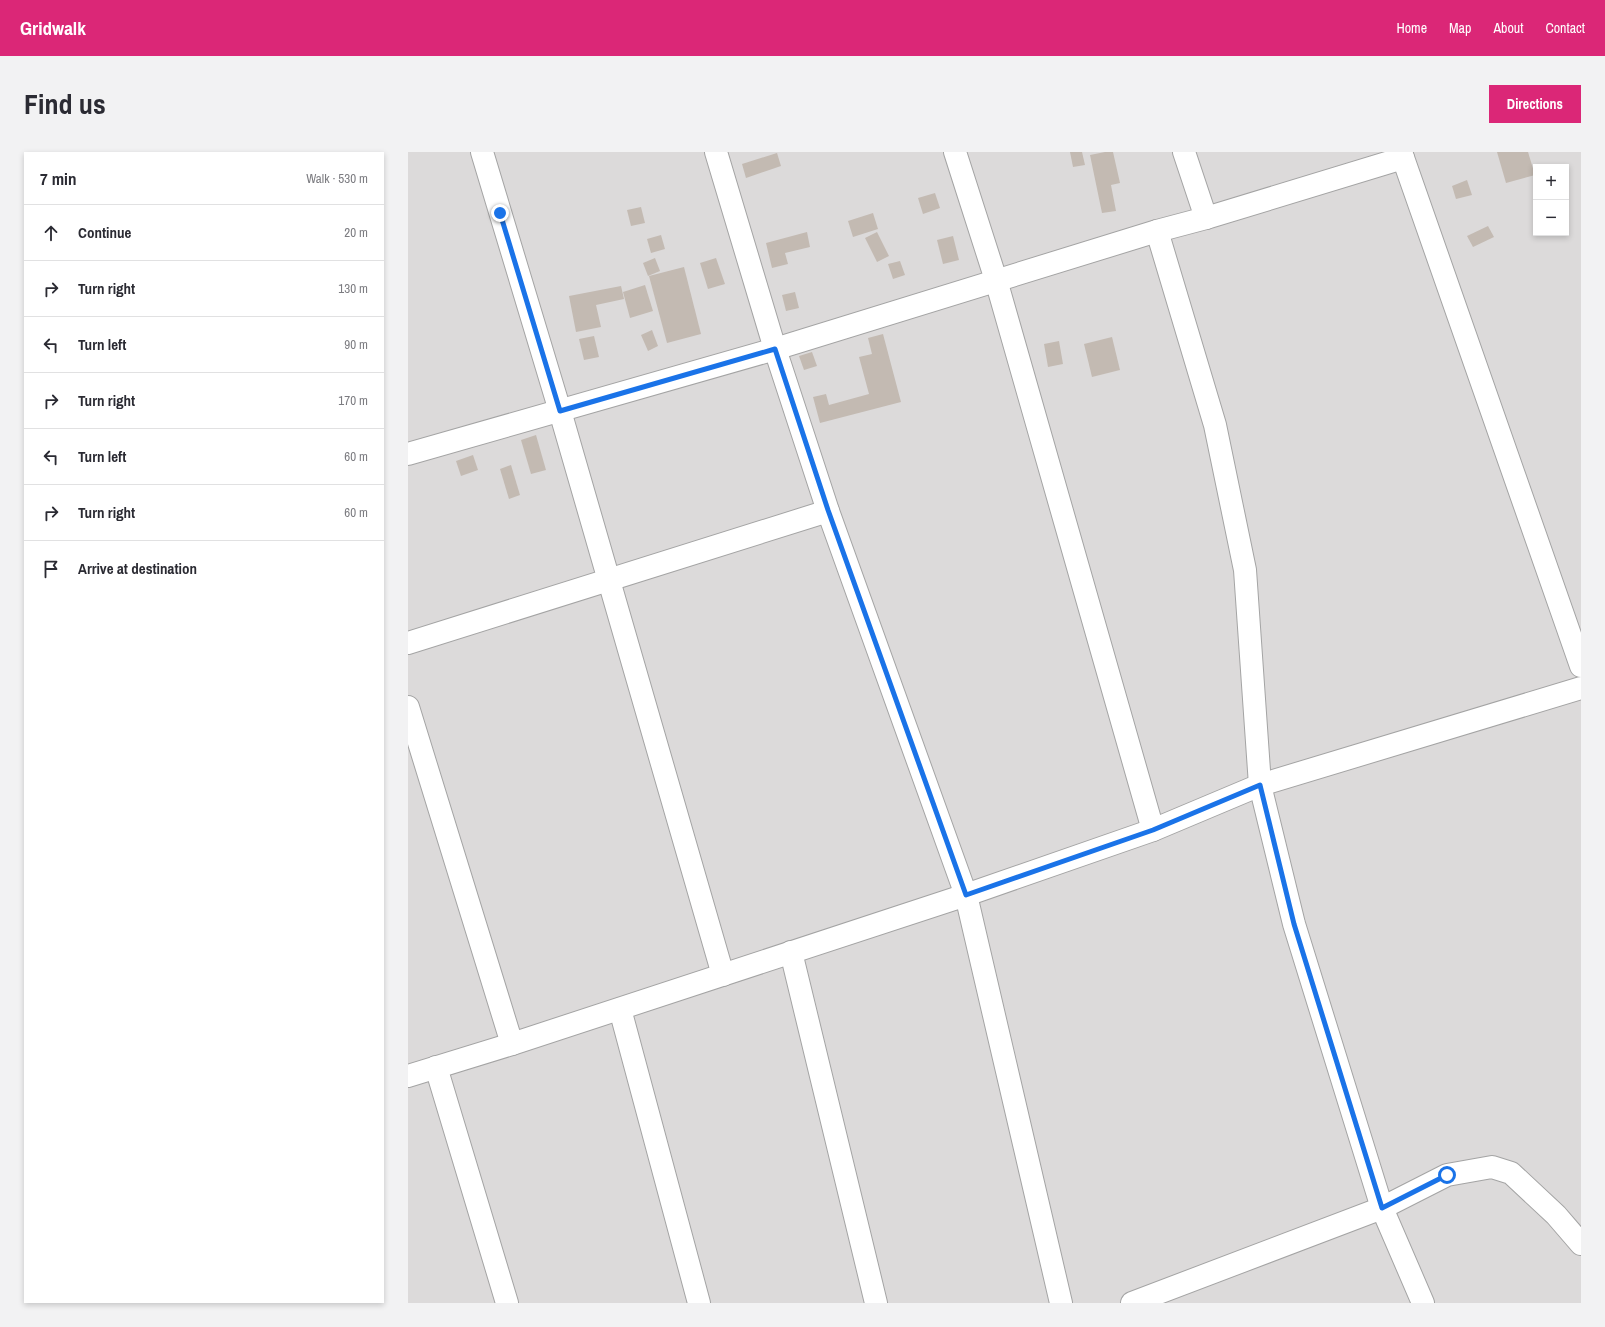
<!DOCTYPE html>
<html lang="en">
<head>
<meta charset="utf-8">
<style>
	:root { --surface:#fff; --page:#f2f2f3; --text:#2b2b33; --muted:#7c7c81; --line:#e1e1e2; --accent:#db2777 }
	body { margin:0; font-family:"Archivo Narrow",sans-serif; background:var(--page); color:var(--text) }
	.controls { position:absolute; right:12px; top:12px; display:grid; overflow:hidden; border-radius:0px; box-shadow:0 2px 6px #0003 }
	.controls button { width:36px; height:36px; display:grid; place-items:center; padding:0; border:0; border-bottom:1px solid var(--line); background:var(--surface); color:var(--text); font:20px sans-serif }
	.stop { position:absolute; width:12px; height:12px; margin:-9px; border:3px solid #1a73e8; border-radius:50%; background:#fff }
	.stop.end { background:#1a73e8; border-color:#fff; box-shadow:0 1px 4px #0008 }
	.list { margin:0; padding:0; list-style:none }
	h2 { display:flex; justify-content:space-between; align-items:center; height:52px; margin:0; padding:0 16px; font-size:17px }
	h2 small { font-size:13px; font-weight:400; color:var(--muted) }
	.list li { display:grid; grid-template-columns:26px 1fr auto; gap:12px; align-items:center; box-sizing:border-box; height:56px; padding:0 16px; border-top:1px solid var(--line) }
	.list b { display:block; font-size:15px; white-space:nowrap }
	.list em { font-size:13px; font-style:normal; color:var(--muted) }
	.icon { flex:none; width:22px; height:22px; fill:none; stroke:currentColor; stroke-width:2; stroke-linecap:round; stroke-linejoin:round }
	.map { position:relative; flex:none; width:1173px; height:1151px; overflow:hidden; border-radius:0px }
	header { display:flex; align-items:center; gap:24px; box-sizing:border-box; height:56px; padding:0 20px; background:var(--accent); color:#fff }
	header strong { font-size:19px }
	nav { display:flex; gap:22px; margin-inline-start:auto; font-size:14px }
	.intro { display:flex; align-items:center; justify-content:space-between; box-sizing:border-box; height:96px; padding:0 24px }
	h1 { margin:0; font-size:28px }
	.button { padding:10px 18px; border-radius:0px; background:var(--accent); color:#fff; font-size:14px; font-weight:700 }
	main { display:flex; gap:24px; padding:0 24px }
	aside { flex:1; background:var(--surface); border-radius:0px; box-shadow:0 2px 6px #0003 }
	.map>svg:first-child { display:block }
	.residential { fill:#dcdada; fill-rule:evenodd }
	.building { fill:#c3bab2 }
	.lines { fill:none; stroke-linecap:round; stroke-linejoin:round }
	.minor-casing { stroke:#a4a4a4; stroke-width:24 }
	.minor { stroke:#fff; stroke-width:22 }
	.route { stroke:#1a73e8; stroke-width:5 }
</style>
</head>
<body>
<header>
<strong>Gridwalk</strong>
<nav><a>Home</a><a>Map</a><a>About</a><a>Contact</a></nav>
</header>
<div class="intro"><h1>Find us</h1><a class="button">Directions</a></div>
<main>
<aside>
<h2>7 min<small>Walk · 530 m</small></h2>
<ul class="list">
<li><svg class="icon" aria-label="ahead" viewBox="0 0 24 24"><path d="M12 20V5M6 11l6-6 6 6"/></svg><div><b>Continue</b></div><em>20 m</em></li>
<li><svg class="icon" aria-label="right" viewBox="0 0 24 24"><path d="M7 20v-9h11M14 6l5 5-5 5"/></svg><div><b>Turn right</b></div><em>130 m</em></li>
<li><svg class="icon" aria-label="left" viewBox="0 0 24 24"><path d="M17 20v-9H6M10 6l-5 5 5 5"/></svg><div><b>Turn left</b></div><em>90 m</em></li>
<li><svg class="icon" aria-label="right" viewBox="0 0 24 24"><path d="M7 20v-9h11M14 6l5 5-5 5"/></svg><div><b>Turn right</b></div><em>170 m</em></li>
<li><svg class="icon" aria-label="left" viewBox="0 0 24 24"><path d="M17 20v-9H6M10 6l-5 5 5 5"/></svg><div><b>Turn left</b></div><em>60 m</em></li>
<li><svg class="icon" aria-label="right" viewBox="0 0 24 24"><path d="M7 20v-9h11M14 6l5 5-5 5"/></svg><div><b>Turn right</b></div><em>60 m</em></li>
<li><svg class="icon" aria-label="arrive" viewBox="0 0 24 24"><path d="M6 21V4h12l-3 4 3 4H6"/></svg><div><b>Arrive at destination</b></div></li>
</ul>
</aside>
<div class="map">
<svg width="1173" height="1151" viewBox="0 0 1173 1151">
	<rect width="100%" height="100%" fill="#efebe3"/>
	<path class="residential" d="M0,0H1173V1151H0ZM1128,15H1158V81H1128Z"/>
	<g class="building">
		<path d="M662,0H674L677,13L665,15Z"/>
		<path d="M697,0H705L712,31L703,33L708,59L694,61L682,3Z"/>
		<path d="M1089,0H1120L1127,23L1098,31Z"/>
		<path d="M369,1L373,14L338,26L334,12Z"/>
		<path d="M1059,28L1064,43L1048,47L1044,34Z"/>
		<path d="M527,41L532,56L515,62L510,46Z"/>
		<path d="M233,55L237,71L223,74L219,58Z"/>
		<path d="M465,61L470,77L445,85L440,69Z"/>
		<path d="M1080,74L1086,85L1065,95L1059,84Z"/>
		<path d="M399,80L402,95L377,101L380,112L364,116L358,91Z"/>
		<path d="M469,80L481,104L469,110L457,86Z"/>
		<path d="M253,83L257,97L243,101L239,87Z"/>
		<path d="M545,84L551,108L535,112L529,88Z"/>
		<path d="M247,106L252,119L240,124L235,111Z"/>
		<path d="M308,106L317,132L300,137L292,111Z"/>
		<path d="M492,109L497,123L485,127L480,112Z"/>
		<path d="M276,115L293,182L259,191L241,124Z"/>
		<path d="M237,133L245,159L222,166L215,140Z"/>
		<path d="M213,134L216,147L188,153L193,175L168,180L161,144Z"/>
		<path d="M387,140L391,156L378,159L374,143Z"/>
		<path d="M244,178L250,194L240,199L233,183Z"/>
		<path d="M475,182L493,250L412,271L405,245L418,242L421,253L461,242L451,205L464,202L460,186Z"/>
		<path d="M186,184L191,205L176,208L171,187Z"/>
		<path d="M704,185L712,218L684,225L676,192Z"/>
		<path d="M651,189L655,212L640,215L636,192Z"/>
		<path d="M404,200L409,214L396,218L391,204Z"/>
		<path d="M128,283L138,318L123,322L113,288Z"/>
		<path d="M65,303L70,318L53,324L48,309Z"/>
		<path d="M103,313L112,343L101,347L92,317Z"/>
	</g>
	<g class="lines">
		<defs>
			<g id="minor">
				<path d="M74,0L152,259L315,823"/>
				<path d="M308,0L367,197L420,359L558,743L653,1151"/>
				<path d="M547,0L588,128L745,678"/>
				<path d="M776,0L798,66"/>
				<path d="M993,0L1173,514"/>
				<path d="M749,79L807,273L837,418L852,633L886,772L974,1056L1015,1151"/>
				<path d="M0,302L367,197L749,79L798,66L995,6"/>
				<path d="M0,491L420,359"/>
				<path d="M0,555L104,892"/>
				<path d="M383,800L468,1151"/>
				<path d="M212,857L291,1151"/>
				<path d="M28,915L99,1151"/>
				<path d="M0,924L104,892L558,743L745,678L852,633L1173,536"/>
				<path d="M724,1151L974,1056L1039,1023L1084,1015L1103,1021L1148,1063L1173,1092"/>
			</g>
		</defs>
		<use href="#minor" class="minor-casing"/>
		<use href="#minor" class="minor"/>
	</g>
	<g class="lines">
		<path class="route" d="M92,61L152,259L367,197L420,358L558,743L745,678L852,633L886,772L974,1056L1039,1023"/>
	</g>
</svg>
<div class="controls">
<button>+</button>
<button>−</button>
</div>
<div class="stop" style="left:1039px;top:1023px"></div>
<div class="stop end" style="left:92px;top:61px"></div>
</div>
</main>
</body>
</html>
